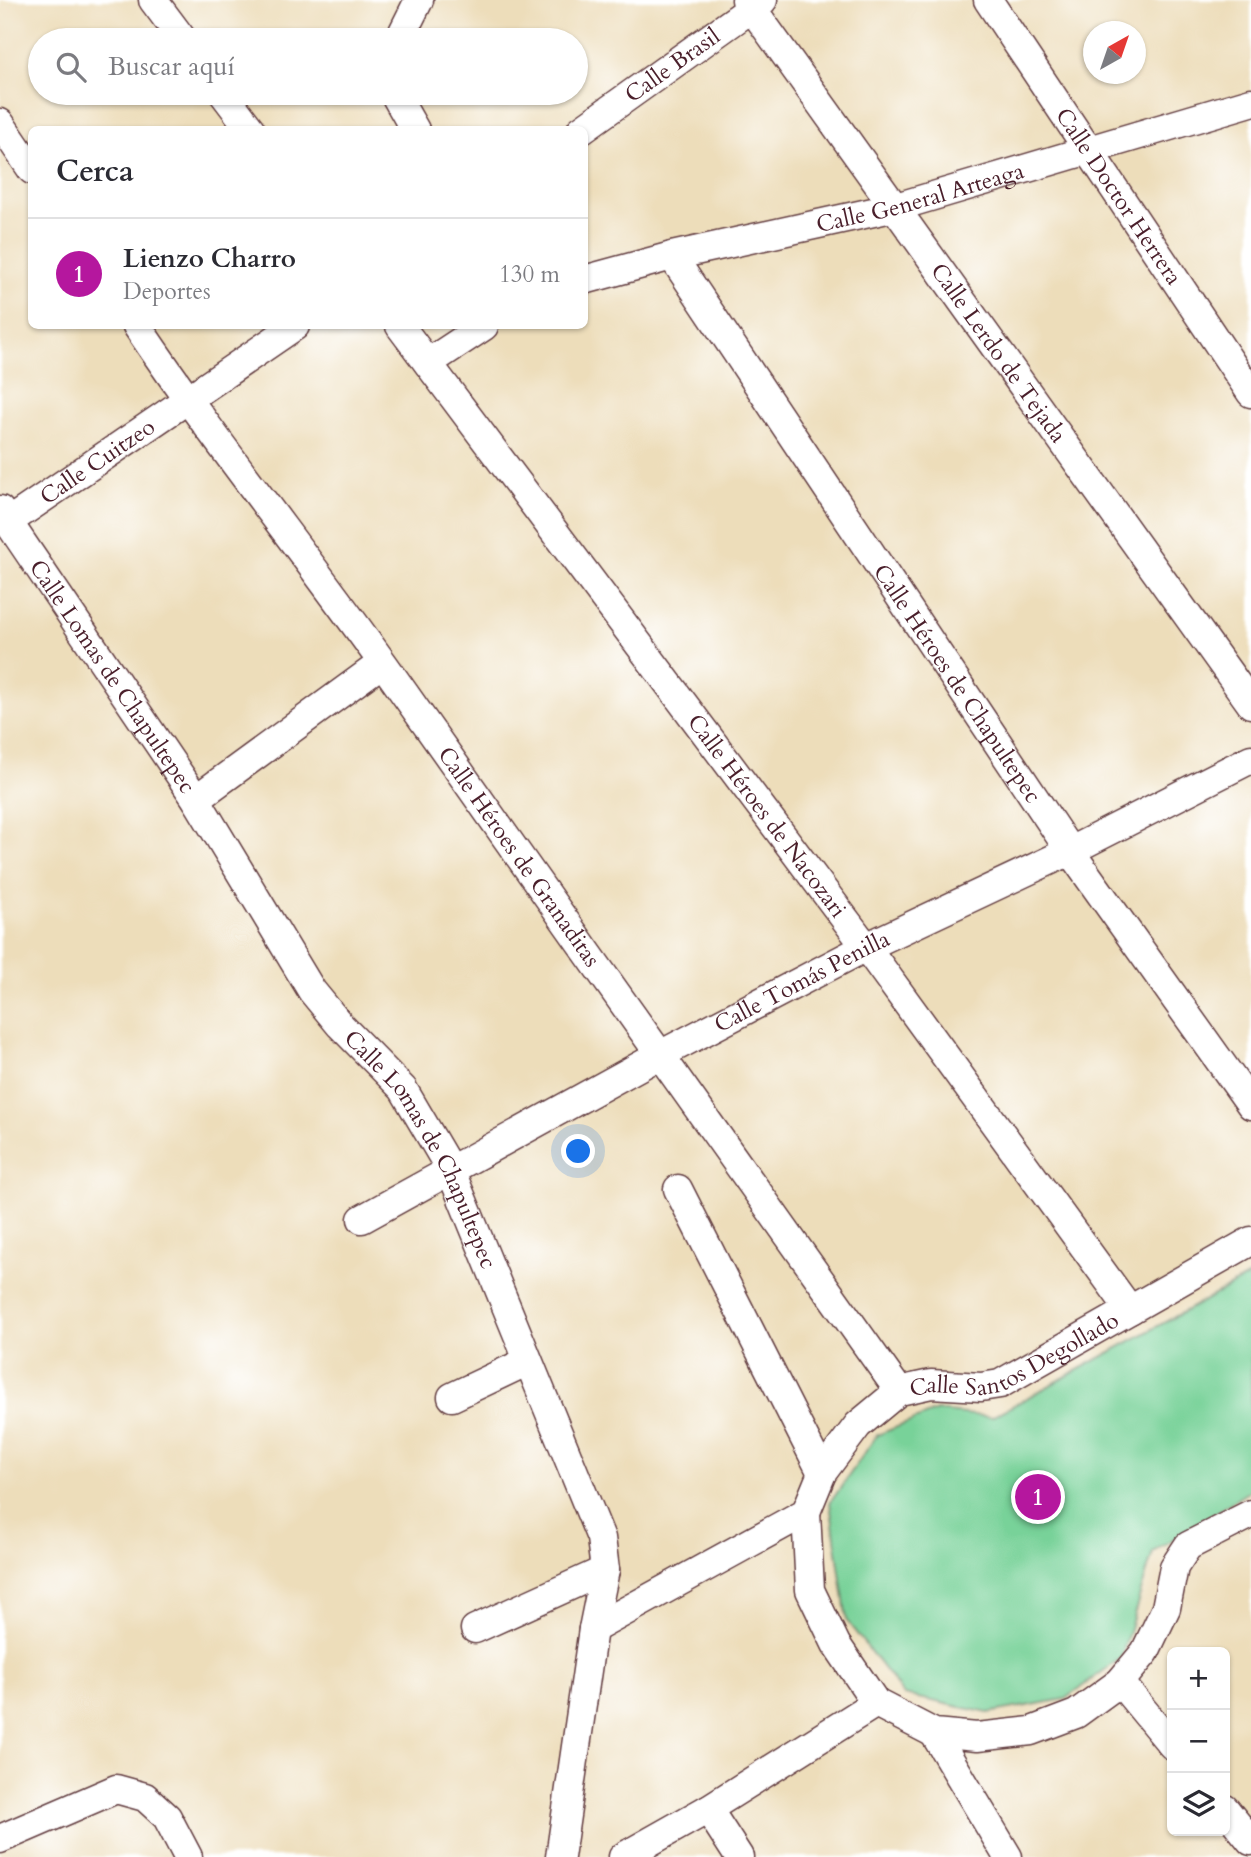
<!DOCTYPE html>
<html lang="es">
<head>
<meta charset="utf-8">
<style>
	:root { --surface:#fff; --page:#f7f7f7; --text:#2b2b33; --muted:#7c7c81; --line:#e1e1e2; --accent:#b5179e }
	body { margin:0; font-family:Cardo,serif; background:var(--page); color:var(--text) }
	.controls { position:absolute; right:21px; bottom:21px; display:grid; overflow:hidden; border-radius:10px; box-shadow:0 2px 5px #0004 }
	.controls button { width:63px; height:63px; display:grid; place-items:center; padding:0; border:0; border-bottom:2px solid var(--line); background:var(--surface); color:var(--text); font:35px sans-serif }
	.compass { position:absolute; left:1083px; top:21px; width:63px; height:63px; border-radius:50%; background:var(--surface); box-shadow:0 2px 5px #0004; rotate:40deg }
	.you { position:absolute; left:579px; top:1152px; width:24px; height:24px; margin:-18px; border:5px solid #fff; border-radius:50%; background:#1a73e8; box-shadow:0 0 0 10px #1a73e833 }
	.badge { display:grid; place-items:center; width:46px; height:46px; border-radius:50%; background:var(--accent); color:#fff; font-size:23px; font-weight:700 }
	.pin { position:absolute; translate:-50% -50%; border:4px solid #fff; box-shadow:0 2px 7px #0006 }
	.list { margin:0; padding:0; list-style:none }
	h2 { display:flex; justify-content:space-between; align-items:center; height:91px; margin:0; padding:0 28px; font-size:30px }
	h2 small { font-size:23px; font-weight:400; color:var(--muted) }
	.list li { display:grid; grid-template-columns:46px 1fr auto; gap:21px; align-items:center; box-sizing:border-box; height:112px; padding:0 28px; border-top:2px solid var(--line) }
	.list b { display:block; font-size:26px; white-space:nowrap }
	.list p { margin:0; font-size:23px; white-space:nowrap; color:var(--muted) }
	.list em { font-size:23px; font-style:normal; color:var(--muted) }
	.icon { flex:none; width:38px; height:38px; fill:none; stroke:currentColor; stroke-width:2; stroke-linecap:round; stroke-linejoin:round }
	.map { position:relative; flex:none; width:1251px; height:1857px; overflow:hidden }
	.search { position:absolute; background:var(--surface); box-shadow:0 2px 5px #0004; left:28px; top:28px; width:560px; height:77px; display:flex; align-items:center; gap:18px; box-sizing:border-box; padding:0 24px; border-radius:38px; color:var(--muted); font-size:26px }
	.panel { position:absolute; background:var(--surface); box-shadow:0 2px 5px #0004; left:28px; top:126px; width:560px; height:203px; border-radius:10px }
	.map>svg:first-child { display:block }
	.green { fill:#78d299; stroke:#617862; stroke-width:2 }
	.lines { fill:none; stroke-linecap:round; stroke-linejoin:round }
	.street-casing { stroke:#623c40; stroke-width:31 }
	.street { stroke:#fff; stroke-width:28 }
	.labels { text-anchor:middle; stroke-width:5; stroke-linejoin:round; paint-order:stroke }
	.street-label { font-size:23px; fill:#4a1f2b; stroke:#fff }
</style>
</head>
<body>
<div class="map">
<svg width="1251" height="1857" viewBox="0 0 1251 1857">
	<rect width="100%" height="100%" fill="#fff"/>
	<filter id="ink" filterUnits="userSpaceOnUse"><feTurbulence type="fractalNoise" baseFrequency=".0143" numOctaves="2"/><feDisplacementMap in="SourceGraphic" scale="14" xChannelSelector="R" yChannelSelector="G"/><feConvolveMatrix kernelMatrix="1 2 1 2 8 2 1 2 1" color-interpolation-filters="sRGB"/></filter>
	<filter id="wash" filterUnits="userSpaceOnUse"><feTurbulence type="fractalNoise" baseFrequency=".00686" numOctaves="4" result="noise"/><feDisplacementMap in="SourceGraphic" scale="28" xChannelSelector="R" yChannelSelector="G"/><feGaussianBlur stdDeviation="1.57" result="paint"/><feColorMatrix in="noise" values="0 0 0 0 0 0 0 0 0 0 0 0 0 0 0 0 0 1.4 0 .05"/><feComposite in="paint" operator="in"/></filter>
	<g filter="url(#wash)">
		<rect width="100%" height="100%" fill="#edddba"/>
		<path class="green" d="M1251,1275V1490L1153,1552L1121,1658L1065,1699L988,1713L904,1695L847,1621L830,1503L877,1435L937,1411L992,1417Z"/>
	</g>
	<g filter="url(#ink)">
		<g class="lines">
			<defs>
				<g id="street">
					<path d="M153,0L183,40"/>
					<path id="s1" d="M746,0L1251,704"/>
					<path id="s2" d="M988,0L1251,393"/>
					<path d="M399,40L419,0"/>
					<path d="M223,93L251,130"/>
					<path d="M394,93L415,130"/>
					<path d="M0,123L32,170"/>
					<path id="s3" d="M581,130L763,0"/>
					<path id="s4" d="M672,256L1070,851L1251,1105"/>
					<path id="s5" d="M584,280L672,256L896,207L1251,102"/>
					<path id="s6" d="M137,326C215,442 303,551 385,666C556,908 726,1150 899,1391"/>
					<path id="s7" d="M400,326L866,947L1130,1310"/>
					<path d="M428,363L484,326"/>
					<path id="s8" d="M0,510L196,799L312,991L340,1025L403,1089L450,1169L601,1538L605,1570L593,1629L560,1857"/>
					<path id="s9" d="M8,522L295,326"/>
					<path d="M196,799L382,663"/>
					<path d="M678,1189L822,1473"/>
					<path id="s10" d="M362,1219L658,1056L866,947L1070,851L1251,759"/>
					<path d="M452,1397L528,1361"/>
					<path d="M806,1512L810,1590L836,1644L876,1703L934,1733L977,1737L1031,1731L1076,1714L1120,1682L1145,1652L1166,1608L1174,1567L1188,1546L1251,1514"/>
					<path d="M475,1629L605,1570"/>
					<path id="s11" d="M593,1629L806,1512L822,1473L858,1425L899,1391L931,1384L981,1387L1000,1384L1251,1241"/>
					<path d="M1120,1682L1172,1745"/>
					<path d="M934,1733L1008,1857"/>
					<path d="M708,1809L739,1857"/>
					<path d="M1225,1809L1251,1841"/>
					<path d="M0,1839L116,1789L145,1797L167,1817L188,1857"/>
					<path d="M623,1857L708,1809L876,1703"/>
				</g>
			</defs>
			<use href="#street" class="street-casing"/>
			<use href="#street" class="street"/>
		</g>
	</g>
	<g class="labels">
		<g class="street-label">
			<text dy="8" stroke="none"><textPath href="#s3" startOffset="112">Calle Brasil</textPath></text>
			<text dy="8" stroke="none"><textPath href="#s5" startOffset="346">Calle General Arteaga</textPath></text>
			<text dy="8" stroke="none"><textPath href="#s2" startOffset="236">Calle Doctor Herrera</textPath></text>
			<text dy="8" stroke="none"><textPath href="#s1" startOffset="434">Calle Lerdo de Tejada</textPath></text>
			<text dy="8" stroke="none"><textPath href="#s9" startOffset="108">Calle Cuitzeo</textPath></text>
			<text dy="8" stroke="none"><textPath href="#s8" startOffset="201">Calle Lomas de Chapultepec</textPath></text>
			<text dy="8" stroke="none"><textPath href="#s4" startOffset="514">Calle Héroes de Chapultepec</textPath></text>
			<text dy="8" stroke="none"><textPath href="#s7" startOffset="612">Calle Héroes de Nacozari</textPath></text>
			<text dy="8" stroke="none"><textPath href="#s6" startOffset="654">Calle Héroes de Granaditas</textPath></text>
			<text dy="8" stroke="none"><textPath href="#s10" startOffset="500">Calle Tomás Penilla</textPath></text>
			<text dy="8" stroke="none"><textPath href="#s8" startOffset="768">Calle Lomas de Chapultepec</textPath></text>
			<text dy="8" stroke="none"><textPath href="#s11" startOffset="522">Calle Santos Degollado</textPath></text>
		</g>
	</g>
</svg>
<div class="controls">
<button>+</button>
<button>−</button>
<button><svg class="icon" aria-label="layers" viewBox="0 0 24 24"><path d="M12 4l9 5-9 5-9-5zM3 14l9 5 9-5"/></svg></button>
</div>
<svg class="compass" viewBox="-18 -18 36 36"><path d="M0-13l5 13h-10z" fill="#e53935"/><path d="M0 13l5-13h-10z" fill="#7c7c81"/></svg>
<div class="you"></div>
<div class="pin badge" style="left:1038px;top:1497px">1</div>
<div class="search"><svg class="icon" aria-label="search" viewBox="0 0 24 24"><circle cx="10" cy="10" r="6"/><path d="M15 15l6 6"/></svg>Buscar aquí</div>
<section class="panel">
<h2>Cerca<small></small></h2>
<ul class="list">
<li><span class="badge">1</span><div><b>Lienzo Charro</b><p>Deportes</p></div><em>130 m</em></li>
</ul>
</section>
</div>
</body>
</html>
